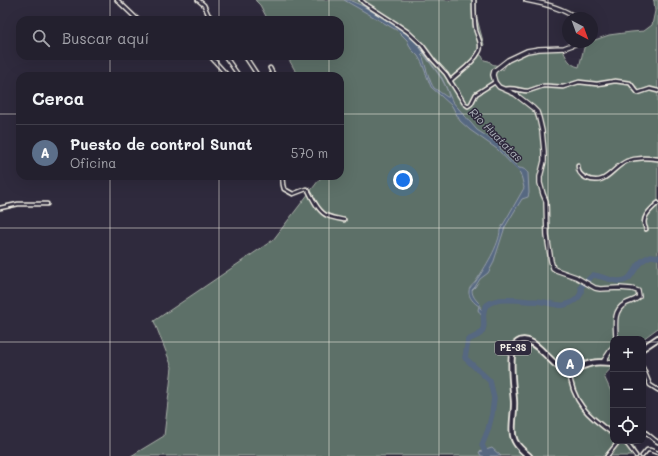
<!DOCTYPE html>
<html lang="es">
<head>
<meta charset="utf-8">
<style>
	:root { --surface:#23202e; --page:#2f2d3a; --text:#f1f3f6; --muted:#a3a3aa; --line:#403e4a; --accent:#1a73e8 }
	body { margin:0; font-family:Mali,sans-serif; background:var(--page); color:var(--text) }
	.controls { position:absolute; right:12px; bottom:12px; display:grid; overflow:hidden; border-radius:8px; box-shadow:0 4px 16px #0002 }
	.controls button { width:36px; height:36px; display:grid; place-items:center; padding:0; border:0; border-bottom:1px solid var(--line); background:var(--surface); color:var(--text); font:20px sans-serif }
	.compass { position:absolute; left:562px; top:12px; width:36px; height:36px; border-radius:50%; background:var(--surface); box-shadow:0 4px 16px #0002; rotate:139deg }
	.you { position:absolute; left:403px; top:180px; width:14px; height:14px; margin:-10px; border:3px solid #fff; border-radius:50%; background:#1a73e8; box-shadow:0 0 0 6px #1a73e833 }
	.badge { display:grid; place-items:center; width:26px; height:26px; border-radius:50%; background:var(--accent); color:#fff; font-size:13px; font-weight:700 }
	.pin { position:absolute; translate:-50% -50%; border:2px solid #fff; box-shadow:0 1px 4px #0006 }
	.list { margin:0; padding:0; list-style:none }
	h2 { display:flex; justify-content:space-between; align-items:center; height:52px; margin:0; padding:0 16px; font-size:17px }
	h2 small { font-size:13px; font-weight:400; color:var(--muted) }
	.list li { display:grid; grid-template-columns:26px 1fr auto; gap:12px; align-items:center; box-sizing:border-box; height:56px; padding:0 16px; border-top:1px solid var(--line) }
	.list b { display:block; font-size:15px; white-space:nowrap }
	.list p { margin:0; font-size:13px; white-space:nowrap; color:var(--muted) }
	.list em { font-size:13px; font-style:normal; color:var(--muted) }
	.icon { flex:none; width:22px; height:22px; fill:none; stroke:currentColor; stroke-width:2; stroke-linecap:round; stroke-linejoin:round }
	.map { position:relative; flex:none; width:658px; height:456px; overflow:hidden }
	.search { position:absolute; background:var(--surface); box-shadow:0 4px 16px #0002; left:16px; top:16px; width:328px; height:44px; display:flex; align-items:center; gap:10px; box-sizing:border-box; padding:0 14px; border-radius:12px; color:var(--muted); font-size:15px }
	.panel { position:absolute; background:var(--surface); box-shadow:0 4px 16px #0002; left:16px; top:72px; width:328px; height:108px; border-radius:12px }
	.map>svg:first-child { display:block }
	.green { fill:#5d6f67; stroke:#a8b0a8 }
	.water { fill:#566781; stroke:#959eaa; fill-rule:evenodd }
	.lines { fill:none; stroke-linecap:round; stroke-linejoin:round }
	.river { stroke:#566781; stroke-width:5.5 }
	.minor-casing { stroke:#f4f1e8; stroke-width:5.5 }
	.tertiary-casing { stroke:#f4f1e8; stroke-width:6 }
	.trunk-casing { stroke:#f4f1e8; stroke-width:8 }
	.minor { stroke:#2f2a3d; stroke-width:2.5 }
	.tertiary { stroke:#2f2a3d; stroke-width:3.5 }
	.trunk { stroke:#2f2a3d; stroke-width:4.5 }
	.grid { fill:none; stroke:#f4f1e8; stroke-width:1; stroke-opacity:0.55 }
	.labels { text-anchor:middle; stroke-width:3; stroke-linejoin:round; paint-order:stroke }
	.shield { fill:#2f2a3d; stroke:#b9b5b5; stroke-width:1 }
	.shield-label { font-size:9px; font-weight:bold; fill:#f4f1e8 }
	.water-label { font-size:11px; font-style:italic; fill:#adb3ba; stroke:#2f2a3d }
</style>
</head>
<body>
<div class="map">
<svg width="658" height="456" viewBox="0 0 658 456">
	<rect width="100%" height="100%" fill="#2f2a3d"/>
	<filter id="ink" filterUnits="userSpaceOnUse"><feTurbulence type="fractalNoise" baseFrequency=".025" numOctaves="2"/><feDisplacementMap in="SourceGraphic" scale="8" xChannelSelector="R" yChannelSelector="G"/><feConvolveMatrix kernelMatrix="1 2 1 2 8 2 1 2 1" color-interpolation-filters="sRGB"/></filter>
	<g filter="url(#ink)">
		<path class="green" d="M255,0H476V15L484,45L482,47L478,48L479,54L482,56L484,60L489,61C491,65 496,65 500,66L503,70L507,63L524,51L562,48C566,57 569,65 579,67L585,44L592,42V41L609,35L631,32L644,31L652,25L655,11L654,1L653,0H658V328L643,339H613V366L604,376L613,396V441H631L637,456H131L164,436L172,367L154,321L273,240L322,176H340V76H298L287,56H340V20H268L260,5Z"/>
		<g class="water">
			<path d="M344,0H350L351,1L363,6L405,31L414,39L433,66L442,78L446,87L452,101L477,130L499,144L501,150L507,157L519,168C523,168 526,170 528,173L529,193L528,197L522,199L517,207L505,227L493,264L488,273L480,279L475,287L472,290C472,296 476,300 480,304V308L483,311L481,315L478,310L479,306C474,303 468,297 469,291C469,287 474,284 476,281C484,269 500,244 500,230L524,188L522,179L520,173L497,149L470,130L460,121L452,106L431,87L429,82L422,63L418,56L411,49L407,40L398,31ZM423,53C432,67 446,80 449,97H447C444,95 437,90 434,88C430,83 425,65 423,57L421,55Z"/>
			<path d="M492,448L501,456H481L479,452Z"/>
		</g>
		<g class="lines">
			<path class="river" d="M487,456L482,445L488,430L492,414L494,398L490,381L465,358L468,340C472,338 478,336 481,333C490,323 472,304 500,300C509,299 519,300 528,301C533,301 538,301 543,302C550,303 558,306 564,305C573,303 583,297 581,287L593,275C601,276 609,280 617,281C631,282 631,274 638,265C641,261 646,258 651,256L658,257"/>
			<defs>
				<g id="minor">
					<path d="M117,0L138,20"/>
					<path d="M198,0L204,5L208,14L213,20"/>
					<path d="M361,0L364,3L395,23L408,32L422,45L433,60L446,74L464,103L468,106L471,104L476,94L495,82"/>
					<path d="M210,56L228,76"/>
					<path d="M225,56L239,76"/>
					<path d="M245,56L258,76"/>
					<path d="M270,68L274,76"/>
					<path d="M450,81C459,72 473,64 479,52C483,46 478,37 476,31C474,21 474,11 474,0"/>
					<path d="M505,89C514,87 520,91 528,91L543,86H548L563,87L579,82L597,84L615,81L630,83L638,93L650,89L658,91"/>
					<path d="M578,166C578,172 580,175 586,178C606,187 611,168 627,161C637,157 647,158 658,159"/>
					<path d="M282,176L283,185L284,189L293,194L306,189L308,190C313,199 318,212 328,216C333,218 339,219 344,220"/>
					<path d="M0,208L18,204H47"/>
					<path d="M646,229C640,218 650,210 658,203"/>
					<path d="M643,368L650,385L658,390"/>
					<path d="M569,370C572,402 588,416 613,434"/>
					<path d="M643,431C649,434 652,439 658,442"/>
					<path d="M623,441L627,444L636,456"/>
					<path d="M627,444L632,441"/>
					<path d="M607,456L619,441"/>
					<path d="M642,456L647,450H650L658,453"/>
				</g>
				<g id="tertiary">
					<path d="M526,0C542,3 563,8 576,18"/>
					<path d="M578,42L575,44L564,48L539,49L527,51L508,60L494,71L493,75L495,82L499,87L515,94L533,108L537,112L539,118L542,131L544,151V161L540,177V183L543,194L546,201L547,236L551,261L553,268L556,270L576,277L595,288L600,289L619,288L632,289L638,291L639,297C635,301 630,301 625,304C612,311 616,327 616,339"/>
					<path d="M603,362L613,347"/>
				</g>
				<g id="trunk">
					<path d="M643,348L658,338"/>
					<path d="M529,456C524,452 519,448 516,443C509,433 515,413 514,401C513,387 509,363 513,349C513,346 515,344 518,342C527,336 538,347 544,353C550,358 557,368 565,370C574,371 583,365 592,363C599,361 606,363 613,363"/>
				</g>
			</defs>
			<use href="#minor" class="minor-casing"/>
			<use href="#tertiary" class="tertiary-casing"/>
			<use href="#trunk" class="trunk-casing"/>
			<use href="#minor" class="minor"/>
			<use href="#tertiary" class="tertiary"/>
			<use href="#trunk" class="trunk"/>
		</g>
	</g>
	<path class="grid" d="M110,0V20M219,0V20M329,0V20M439,0V456M548,0V456M110,56V76M219,56V76M329,56V76M0,114H20M340,114H658M110,176V456M219,176V456M329,176V456M0,228H658M0,342H613M643,342H658"/>
	<g class="labels">
		<rect class="shield" x="495" y="341" width="36" height="14" rx="3"/>
		<g class="shield-label">
			<text x="513" y="351">PE-3S</text>
		</g>
		<g class="water-label">
			<text transform="translate(496 135) rotate(45)" y="4">Rio Huatatas</text>
		</g>
	</g>
</svg>
<div class="controls">
<button>+</button>
<button>−</button>
<button><svg class="icon" aria-label="locate" viewBox="0 0 24 24"><circle cx="12" cy="12" r="6"/><path d="M12 2v4M12 18v4M2 12h4M18 12h4"/></svg></button>
</div>
<svg class="compass" viewBox="-18 -18 36 36"><path d="M0-13l5 13h-10z" fill="#e53935"/><path d="M0 13l5-13h-10z" fill="#a3a3aa"/></svg>
<div class="you"></div>
<div class="pin badge" style="left:570px;top:363px;background:#5c6f8a">A</div>
<div class="search"><svg class="icon" aria-label="search" viewBox="0 0 24 24"><circle cx="10" cy="10" r="6"/><path d="M15 15l6 6"/></svg>Buscar aquí</div>
<section class="panel">
<h2>Cerca<small></small></h2>
<ul class="list">
<li><span class="badge" style="background:#5c6f8a">A</span><div><b>Puesto de control Sunat</b><p>Oficina</p></div><em>570 m</em></li>
</ul>
</section>
</div>
</body>
</html>
